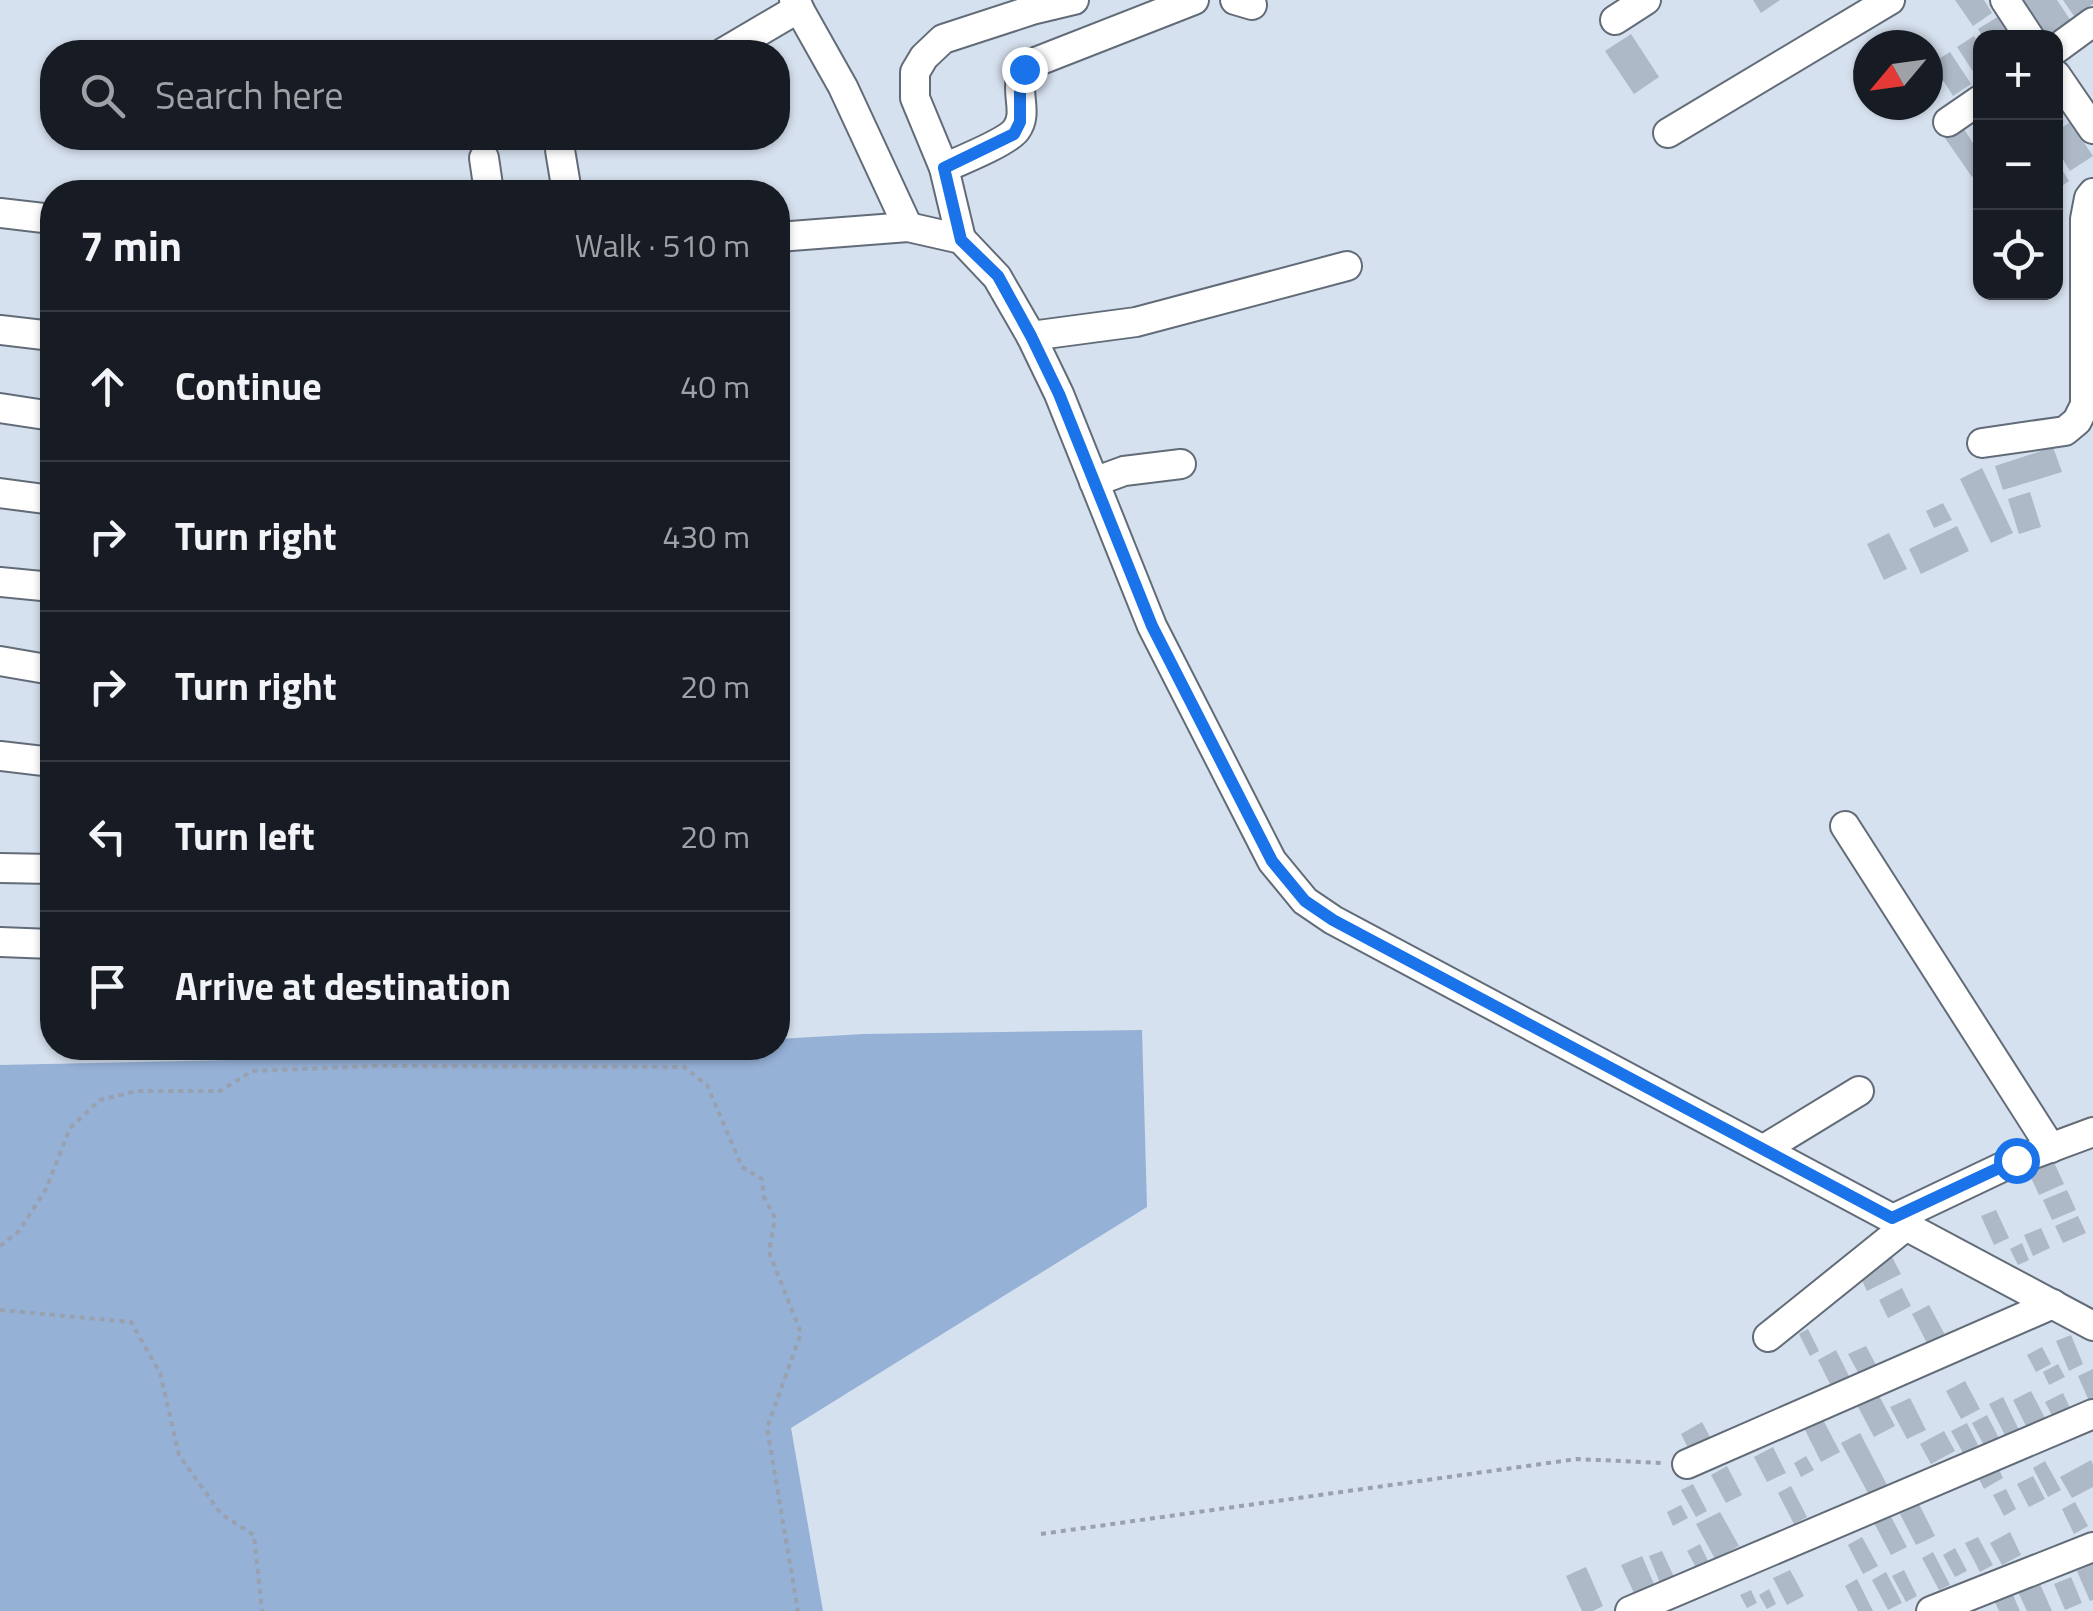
<!DOCTYPE html>
<html lang="en">
<head>
<meta charset="utf-8">
<style>
	:root { --surface:#171b24; --page:#20242c; --text:#f1f3f6; --muted:#9ea1a6; --line:#363941 }
	body { margin:0; font-family:"Titillium Web",sans-serif; background:var(--page); color:var(--text) }
	.controls { position:absolute; right:30px; top:30px; display:grid; overflow:hidden; border-radius:20px; box-shadow:0 2px 8px #0004 }
	.controls button { width:90px; height:90px; display:grid; place-items:center; padding:0; border:0; border-bottom:2px solid var(--line); background:var(--surface); color:var(--text); font:50px sans-serif }
	.compass { position:absolute; left:1853px; top:30px; width:90px; height:90px; border-radius:50%; background:var(--surface); box-shadow:0 2px 8px #0004; rotate:241deg }
	.stop { position:absolute; width:30px; height:30px; margin:-22px; border:8px solid #1a73e8; border-radius:50%; background:#fff }
	.stop.end { background:#1a73e8; border-color:#fff; box-shadow:0 2px 10px #0008 }
	.list { margin:0; padding:0; list-style:none }
	h2 { display:flex; justify-content:space-between; align-items:center; height:130px; margin:0; padding:0 40px; font-size:42px }
	h2 small { font-size:32px; font-weight:400; color:var(--muted) }
	.list li { display:grid; grid-template-columns:65px 1fr auto; gap:30px; align-items:center; box-sizing:border-box; height:150px; padding:0 40px; border-top:2px solid var(--line) }
	.list b { display:block; font-size:38px; white-space:nowrap }
	.list em { font-size:32px; font-style:normal; color:var(--muted) }
	.icon { flex:none; width:55px; height:55px; fill:none; stroke:currentColor; stroke-width:2; stroke-linecap:round; stroke-linejoin:round }
	.map { position:relative; flex:none; width:2093px; height:1611px; overflow:hidden }
	.search { position:absolute; background:var(--surface); box-shadow:0 2px 8px #0004; left:40px; top:40px; width:750px; height:110px; display:flex; align-items:center; gap:25px; box-sizing:border-box; padding:0 35px; border-radius:40px; color:var(--muted); font-size:38px }
	.panel { position:absolute; background:var(--surface); box-shadow:0 2px 8px #0004; left:40px; top:180px; width:750px; height:880px; border-radius:40px }
	.map>svg:first-child { display:block }
	.green { fill:#95b1d6 }
	.building { fill:#aeb9c7 }
	.lines { fill:none; stroke-linecap:round; stroke-linejoin:round }
	.minor-casing { stroke:#626c78; stroke-width:32 }
	.path { stroke:#98a1ad; stroke-width:4; stroke-dasharray:5 5; stroke-linecap:butt }
	.minor { stroke:#fff; stroke-width:28 }
	.route { stroke:#1a73e8; stroke-width:12 }
</style>
</head>
<body>
<div class="map">
<svg width="2093" height="1611" viewBox="0 0 2093 1611">
	<rect width="100%" height="100%" fill="#d6e1ef"/>
	<path class="green" d="M1142,1030L1147,1207L791,1428L823,1611H0V1065L566,1053L647,1048H778V1039L864,1034Z"/>
	<g class="building">
		<path d="M1753,0H1780L1761,13Z"/>
		<path d="M1955,0H1984L1992,13L1973,26Z"/>
		<path d="M2021,0H2057L2071,21L2046,37Z"/>
		<path d="M2063,0H2093V4L2074,16Z"/>
		<path d="M1999,16L2013,38H1984L1978,29Z"/>
		<path d="M1631,34L1659,77L1634,94L1605,51Z"/>
		<path d="M1974,36L1980,46V77L1978,79L1957,47Z"/>
		<path d="M1950,52L1971,84L1953,96L1932,63Z"/>
		<path d="M2070,122L2093,156L2070,171L2056,148V132Z"/>
		<path d="M1962,126L1980,154V172L1972,177L1945,138Z"/>
		<path d="M2056,160L2069,181L2056,190Z"/>
		<path d="M2053,447L2062,472L2003,490L1995,466Z"/>
		<path d="M1982,468L2013,533L1991,543L1960,479Z"/>
		<path d="M2030,492L2041,527L2019,534L2008,499Z"/>
		<path d="M1943,503L1952,520L1934,528L1926,511Z"/>
		<path d="M1957,526L1969,551L1921,574L1909,549Z"/>
		<path d="M1889,533L1907,569L1884,580L1867,544Z"/>
		<path d="M2052,1158L2064,1184L2039,1195L2027,1169Z"/>
		<path d="M2067,1190L2076,1210L2052,1220L2043,1200Z"/>
		<path d="M1996,1210L2009,1238L1994,1245L1981,1216Z"/>
		<path d="M2078,1216L2086,1233L2063,1243L2055,1226Z"/>
		<path d="M2041,1228L2050,1248L2033,1256L2024,1235Z"/>
		<path d="M2022,1243L2029,1260L2018,1265L2010,1249Z"/>
		<path d="M1890,1253L1901,1274L1867,1291L1857,1270Z"/>
		<path d="M1902,1288L1911,1306L1888,1318L1879,1300Z"/>
		<path d="M1929,1305L1945,1335L1928,1345L1912,1314Z"/>
		<path d="M1808,1329L1819,1351L1810,1356L1799,1334Z"/>
		<path d="M2071,1335L2083,1364L2069,1371L2056,1341Z"/>
		<path d="M1866,1346L1877,1367L1860,1376L1848,1354Z"/>
		<path d="M2042,1347L2051,1364L2036,1372L2027,1355Z"/>
		<path d="M1836,1350L1850,1378L1832,1388L1818,1360Z"/>
		<path d="M2058,1364L2065,1377L2049,1385L2043,1372Z"/>
		<path d="M2093,1369V1410L2078,1376Z"/>
		<path d="M1965,1381L1980,1409L1961,1419L1946,1391Z"/>
		<path d="M2031,1391L2046,1420L2028,1430L2013,1400Z"/>
		<path d="M1877,1392L1895,1426L1874,1437L1856,1403Z"/>
		<path d="M2063,1393L2073,1414L2056,1423L2045,1402Z"/>
		<path d="M2003,1397L2020,1432L2007,1439L1989,1404Z"/>
		<path d="M1910,1398L1926,1430L1907,1439L1890,1407Z"/>
		<path d="M1819,1412L1840,1452L1821,1462L1801,1422Z"/>
		<path d="M1987,1415L2003,1446L1988,1453L1972,1423Z"/>
		<path d="M1702,1422L1710,1437L1688,1448L1681,1434Z"/>
		<path d="M1967,1423L1978,1445L1963,1453L1951,1431Z"/>
		<path d="M1944,1431L1955,1451L1931,1464L1920,1444Z"/>
		<path d="M1860,1433L1887,1485L1869,1495L1841,1443Z"/>
		<path d="M1773,1447L1786,1473L1767,1482L1754,1457Z"/>
		<path d="M1806,1456L1814,1470L1801,1477L1794,1463Z"/>
		<path d="M2091,1460L2093,1465V1487L2072,1498L2060,1477Z"/>
		<path d="M2045,1461L2061,1490L2048,1497L2033,1468Z"/>
		<path d="M1727,1466L1742,1495L1726,1503L1711,1475Z"/>
		<path d="M1998,1467L2003,1478L1984,1489L1978,1477Z"/>
		<path d="M2033,1476L2045,1499L2029,1507L2017,1484Z"/>
		<path d="M1693,1484L1707,1511L1696,1517L1681,1490Z"/>
		<path d="M1791,1486L1807,1517L1794,1524L1778,1493Z"/>
		<path d="M2006,1489L2016,1509L2004,1516L1993,1495Z"/>
		<path d="M2075,1502L2088,1526L2074,1534L2062,1509Z"/>
		<path d="M1919,1504L1935,1536L1916,1545L1900,1514Z"/>
		<path d="M1681,1505L1688,1518L1673,1526L1667,1512Z"/>
		<path d="M1720,1512L1739,1546L1715,1559L1696,1524Z"/>
		<path d="M1889,1513L1907,1547L1891,1555L1873,1521Z"/>
		<path d="M2010,1532L2021,1555L2002,1565L1990,1543Z"/>
		<path d="M1862,1537L1878,1566L1863,1574L1848,1545Z"/>
		<path d="M1978,1537L1993,1565L1980,1572L1965,1543Z"/>
		<path d="M1700,1544L1710,1565L1698,1571L1687,1551Z"/>
		<path d="M1955,1548L1967,1571L1955,1577L1943,1555Z"/>
		<path d="M1662,1551L1674,1577L1660,1583L1649,1556Z"/>
		<path d="M1933,1552L1950,1585L1939,1590L1922,1558Z"/>
		<path d="M1642,1556L1654,1584L1634,1593L1621,1565Z"/>
		<path d="M2093,1564V1600L2090,1601L2077,1571Z"/>
		<path d="M1586,1567L1603,1606L1593,1611H1582L1566,1576Z"/>
		<path d="M1790,1570L1804,1596L1787,1605L1773,1578Z"/>
		<path d="M1904,1570L1917,1596L1906,1602L1892,1576Z"/>
		<path d="M1886,1572L1902,1603L1888,1610L1872,1580Z"/>
		<path d="M2071,1577L2082,1603L2065,1610L2054,1584Z"/>
		<path d="M1857,1579L1873,1611H1858L1845,1586Z"/>
		<path d="M2039,1582L2052,1611H2027L2018,1592Z"/>
		<path d="M1769,1589L1776,1604L1767,1609L1759,1595Z"/>
		<path d="M1751,1590L1757,1603L1747,1608L1740,1595Z"/>
		<path d="M2011,1590L2020,1611H1999L1993,1598Z"/>
	</g>
	<g class="lines">
		<defs>
			<g id="minor">
				<path d="M794,0L843,87L908,227"/>
				<path d="M1235,0L1252,5"/>
				<path d="M2005,0L2030,38"/>
				<path d="M1615,20L1646,0"/>
				<path d="M2056,49L2093,22"/>
				<path d="M724,52L799,8"/>
				<path d="M2056,75L2093,129"/>
				<path d="M1948,122L1980,100"/>
				<path d="M1668,133L1890,0"/>
				<path d="M560,150L567,192"/>
				<path d="M484,158L489,192"/>
				<path d="M944,168C960,161 1007,142 1016,130C1032,109 1006,81 1033,63L1194,0"/>
				<path d="M0,213L52,219"/>
				<path d="M778,237L908,227L961,239L997,277L1031,336L1059,394L1152,626L1272,861L1305,901L1333,920L2093,1326"/>
				<path d="M961,239L944,168L915,98V72L924,57L943,39L1032,10L1074,0"/>
				<path d="M0,330L52,336"/>
				<path d="M1031,336L1136,322L1347,266"/>
				<path d="M0,408L52,416"/>
				<path d="M1982,443L2065,431L2077,421L2085,405V219L2089,198L2093,193"/>
				<path d="M1094,482L1124,471L1181,464"/>
				<path d="M0,493L52,500"/>
				<path d="M0,582L52,587"/>
				<path d="M0,661L52,670"/>
				<path d="M0,756L52,762"/>
				<path d="M1845,826L2051,1148"/>
				<path d="M0,868L52,869"/>
				<path d="M0,942L52,944"/>
				<path d="M1764,1149L1859,1091"/>
				<path d="M1893,1219L2015,1161L2093,1132"/>
				<path d="M1768,1337L1906,1226"/>
				<path d="M1687,1464L2053,1304"/>
				<path d="M1630,1611L2093,1414"/>
				<path d="M1931,1611L2093,1547"/>
			</g>
		</defs>
		<use href="#minor" class="minor-casing"/>
		<g class="path">
			<path d="M0,1246L19,1231L46,1189L70,1128L100,1100L136,1091H220L252,1071L377,1066L684,1067L707,1085L742,1167L762,1179L764,1197L775,1218L769,1252L801,1333L767,1428L798,1611"/>
			<path d="M0,1310L131,1322L160,1373L179,1455L221,1514L254,1535L262,1611"/>
			<path d="M1041,1534L1577,1459L1662,1463"/>
		</g>
		<use href="#minor" class="minor"/>
	</g>
	<g class="lines">
		<path class="route" d="M1024,69L1020,77V122L1014,134L944,168L961,240L998,276L1031,336L1059,394L1152,626L1272,861L1305,901L1333,920L1892,1218L2016,1160"/>
	</g>
</svg>
<div class="controls">
<button>+</button>
<button>−</button>
<button><svg class="icon" aria-label="locate" viewBox="0 0 24 24"><circle cx="12" cy="12" r="6"/><path d="M12 2v4M12 18v4M2 12h4M18 12h4"/></svg></button>
</div>
<svg class="compass" viewBox="-18 -18 36 36"><path d="M0-13l5 13h-10z" fill="#e53935"/><path d="M0 13l5-13h-10z" fill="#9ea1a6"/></svg>
<div class="stop" style="left:2016px;top:1160px"></div>
<div class="stop end" style="left:1024px;top:69px"></div>
<div class="search"><svg class="icon" aria-label="search" viewBox="0 0 24 24"><circle cx="10" cy="10" r="6"/><path d="M15 15l6 6"/></svg>Search here</div>
<section class="panel">
<h2>7 min<small>Walk · 510 m</small></h2>
<ul class="list">
<li><svg class="icon" aria-label="ahead" viewBox="0 0 24 24"><path d="M12 20V5M6 11l6-6 6 6"/></svg><div><b>Continue</b></div><em>40 m</em></li>
<li><svg class="icon" aria-label="right" viewBox="0 0 24 24"><path d="M7 20v-9h11M14 6l5 5-5 5"/></svg><div><b>Turn right</b></div><em>430 m</em></li>
<li><svg class="icon" aria-label="right" viewBox="0 0 24 24"><path d="M7 20v-9h11M14 6l5 5-5 5"/></svg><div><b>Turn right</b></div><em>20 m</em></li>
<li><svg class="icon" aria-label="left" viewBox="0 0 24 24"><path d="M17 20v-9H6M10 6l-5 5 5 5"/></svg><div><b>Turn left</b></div><em>20 m</em></li>
<li><svg class="icon" aria-label="arrive" viewBox="0 0 24 24"><path d="M6 21V4h12l-3 4 3 4H6"/></svg><div><b>Arrive at destination</b></div></li>
</ul>
</section>
</div>
</body>
</html>
